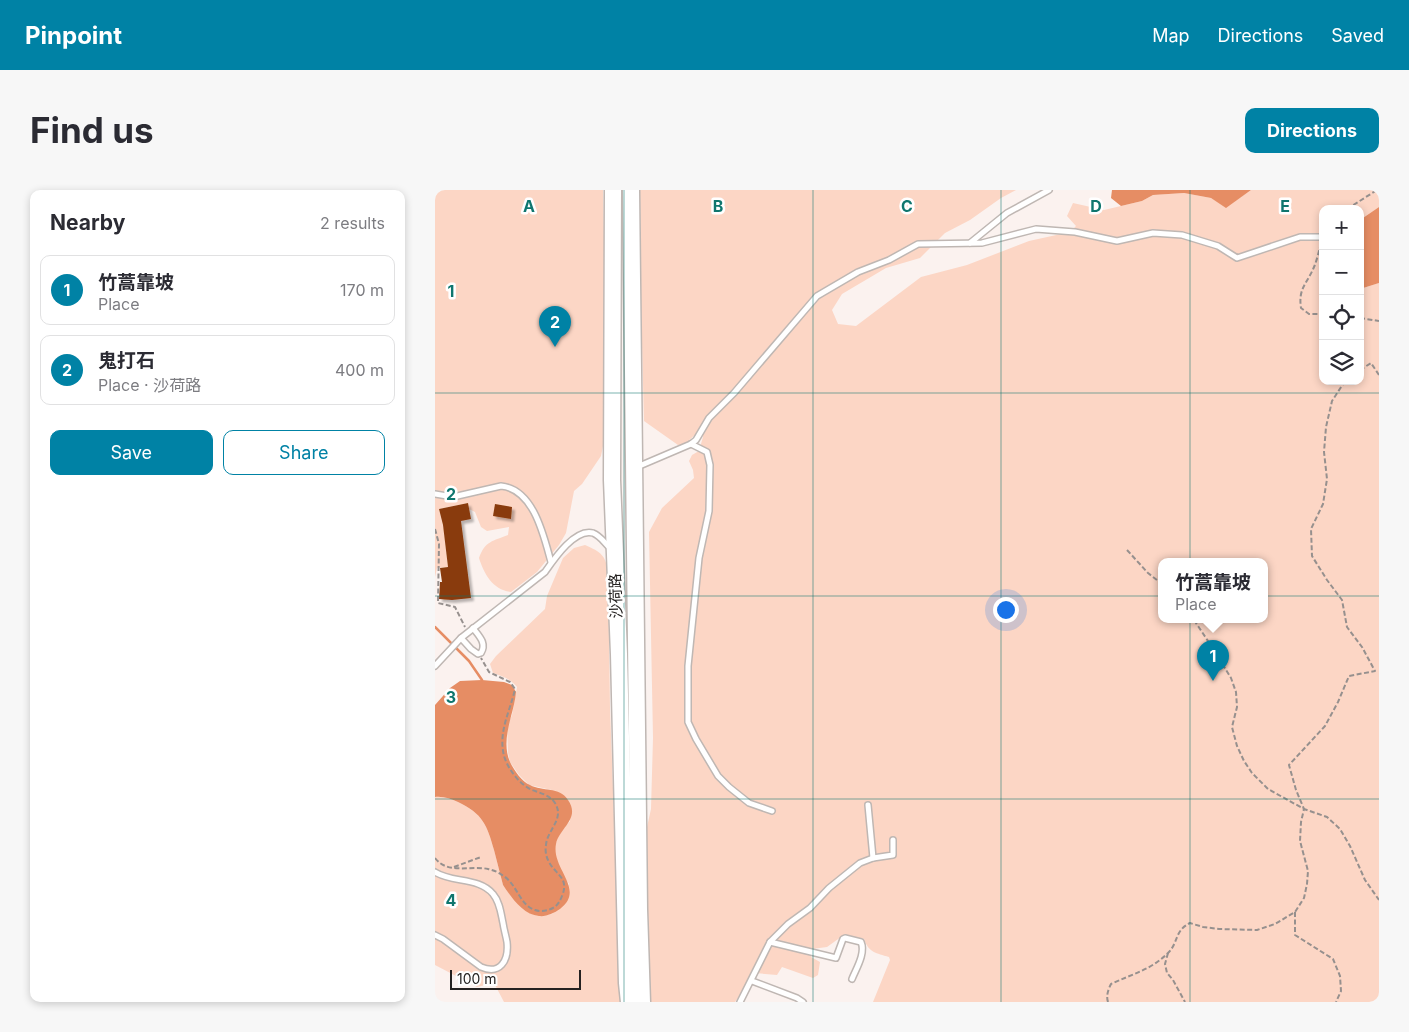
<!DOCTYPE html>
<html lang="en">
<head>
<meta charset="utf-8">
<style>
	:root { --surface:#fff; --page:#f7f7f7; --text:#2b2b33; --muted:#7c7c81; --line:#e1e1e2; --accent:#0082a5 }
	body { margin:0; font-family:Inter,"Noto Sans SC",sans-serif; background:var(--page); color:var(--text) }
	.controls { position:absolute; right:15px; top:15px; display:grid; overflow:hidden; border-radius:10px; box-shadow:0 2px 8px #0003 }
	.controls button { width:45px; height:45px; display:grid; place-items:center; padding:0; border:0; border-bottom:1px solid var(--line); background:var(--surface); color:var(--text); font:25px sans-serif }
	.scale { position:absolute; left:15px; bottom:12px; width:131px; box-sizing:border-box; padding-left:5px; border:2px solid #252221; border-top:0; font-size:14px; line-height:18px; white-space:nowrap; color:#252221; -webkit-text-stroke:4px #fff; paint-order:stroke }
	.you { position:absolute; left:570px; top:419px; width:18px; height:18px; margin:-12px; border:4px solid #fff; border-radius:50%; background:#1a73e8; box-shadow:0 0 0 8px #1a73e833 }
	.badge { display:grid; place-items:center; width:32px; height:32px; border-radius:50%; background:var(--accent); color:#fff; font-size:16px; font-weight:700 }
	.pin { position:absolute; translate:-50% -41px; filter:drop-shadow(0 1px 2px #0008) }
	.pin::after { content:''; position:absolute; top:26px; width:18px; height:15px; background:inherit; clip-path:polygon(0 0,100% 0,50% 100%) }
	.popup { position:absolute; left:723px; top:368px; width:110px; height:65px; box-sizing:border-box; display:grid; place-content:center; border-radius:10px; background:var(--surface); filter:drop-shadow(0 1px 4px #0005); font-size:16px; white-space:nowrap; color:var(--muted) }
	.popup b { font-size:19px; color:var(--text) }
	.popup::after { content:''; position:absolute; left:50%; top:100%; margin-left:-10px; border:10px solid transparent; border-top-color:var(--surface) }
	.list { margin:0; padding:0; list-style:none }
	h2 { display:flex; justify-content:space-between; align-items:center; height:65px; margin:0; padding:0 20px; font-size:21px }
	h2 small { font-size:16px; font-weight:400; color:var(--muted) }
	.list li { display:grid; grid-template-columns:32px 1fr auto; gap:15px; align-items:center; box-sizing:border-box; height:70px; margin:0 10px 10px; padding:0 10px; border:1px solid var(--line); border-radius:10px }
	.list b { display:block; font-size:19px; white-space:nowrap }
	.list p { margin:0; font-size:16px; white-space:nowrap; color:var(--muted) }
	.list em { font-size:16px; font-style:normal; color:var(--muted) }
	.actions { display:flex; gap:10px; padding:15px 20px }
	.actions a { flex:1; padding:11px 0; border:1px solid var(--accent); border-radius:10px; text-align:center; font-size:18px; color:var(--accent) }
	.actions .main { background:var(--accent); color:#fff }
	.icon { flex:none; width:28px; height:28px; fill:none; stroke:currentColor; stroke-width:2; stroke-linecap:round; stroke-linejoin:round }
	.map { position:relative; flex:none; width:944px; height:812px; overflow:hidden; border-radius:10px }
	header { display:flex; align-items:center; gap:30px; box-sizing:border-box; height:70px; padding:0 25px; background:var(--accent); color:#fff }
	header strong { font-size:24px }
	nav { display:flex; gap:28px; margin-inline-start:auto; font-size:18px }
	.intro { display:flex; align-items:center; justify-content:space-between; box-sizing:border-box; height:120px; padding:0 30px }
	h1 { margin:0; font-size:35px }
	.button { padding:12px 22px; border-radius:10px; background:var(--accent); color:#fff; font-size:18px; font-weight:700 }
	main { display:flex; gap:30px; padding:0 30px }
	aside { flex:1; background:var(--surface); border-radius:10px; box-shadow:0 2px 8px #0003 }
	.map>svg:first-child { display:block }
	.green { fill:#fcd6c5; fill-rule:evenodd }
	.water { fill:#e68d64 }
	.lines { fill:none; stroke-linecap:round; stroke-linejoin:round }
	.stream { stroke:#e68d64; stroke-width:2.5 }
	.building { fill:#893a0a; filter:url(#shadow) }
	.lane-casing { stroke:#bfb7b3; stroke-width:8 }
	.primary-casing { stroke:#bfb7b3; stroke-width:19 }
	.path { stroke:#96908e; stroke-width:2; stroke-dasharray:5 2.5; stroke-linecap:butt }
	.lane { stroke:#fff; stroke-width:5 }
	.primary { stroke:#fff; stroke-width:16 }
	.grid { fill:none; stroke:#0f766e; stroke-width:1; stroke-opacity:0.55 }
	.labels { text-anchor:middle; stroke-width:5; stroke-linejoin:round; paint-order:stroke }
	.street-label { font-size:15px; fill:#252221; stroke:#fff }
	.grid-label { font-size:16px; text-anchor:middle; font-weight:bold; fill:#0f766e; stroke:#fff; stroke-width:5; stroke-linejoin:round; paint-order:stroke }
</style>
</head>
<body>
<header>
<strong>Pinpoint</strong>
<nav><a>Map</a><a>Directions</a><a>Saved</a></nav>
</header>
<div class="intro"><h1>Find us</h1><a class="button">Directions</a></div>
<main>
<aside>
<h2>Nearby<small>2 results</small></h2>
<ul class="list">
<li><span class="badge">1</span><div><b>竹蒿靠坡</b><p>Place</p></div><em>170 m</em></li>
<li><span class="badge">2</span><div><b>鬼打石</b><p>Place · 沙荷路</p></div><em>400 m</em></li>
</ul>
<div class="actions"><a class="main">Save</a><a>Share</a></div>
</aside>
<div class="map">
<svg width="944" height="812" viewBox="0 0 944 812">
	<defs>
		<filter id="shadow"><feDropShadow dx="3" dy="3" stdDeviation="1" flood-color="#0004"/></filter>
	</defs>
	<rect width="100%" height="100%" fill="#fbf2ef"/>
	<g class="green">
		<path d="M0,0H168L170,94L169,251L166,266L147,294L139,301L131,343L124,355L102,382L76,402C58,400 49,384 44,368C50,351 58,351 73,345L74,337L52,341L46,337L40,322L34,319L33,313L4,319L9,340L13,377L2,378L0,387Z"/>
		<path d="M205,0H581L566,8L535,30L510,43L485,68L451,78L407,104L397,120L403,134L421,136L486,87L532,75L594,51L635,42L641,36L632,26L638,13L669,20L707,11L718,5L749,3L776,8L791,17L816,0H944V17L925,30V19H888V191H925V99L944,93V812H438L455,770L454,767C441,763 434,763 429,749L415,746L406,747L392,757L377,759L376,767L385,772L383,785L378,788L347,777L342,785L320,783L300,812H214L210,646L216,619L218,548L214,342L227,318L259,288L258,280L254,271L257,265L264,261L268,247L267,243L263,242L249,255H243L209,231L206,116ZM727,372H829V430H727Z"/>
		<path d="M150,355C166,362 171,365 173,383L175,518L186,812H69L59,793L42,797L0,775V607C8,606 16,609 23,612C48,624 52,635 59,660C62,672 65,683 68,695C72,701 76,706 81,711C93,724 99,728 117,724L134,694C126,682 116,667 121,652C123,644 130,637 135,631L121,601L94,595L84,585L75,572L73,563L72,536L77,525L82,497C76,489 67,486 58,483L55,474L61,466L110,419L112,406L128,368L139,358Z"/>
	</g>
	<g class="water">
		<path d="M677,0H816L791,18L776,8L749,3L718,5L707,11L686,16L676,8Z"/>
		<path d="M944,17V93L925,99V30Z"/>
		<path d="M47,490L69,492L77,495L81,502C79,525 65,549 75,572C79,580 87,592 95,595C108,602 124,596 133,610C146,629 124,638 121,654C116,679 151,699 125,719C119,723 111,727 104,726C88,725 76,707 68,695C65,683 62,672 59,660C52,635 48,624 23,612C16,609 8,606 0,607V515L15,498L25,491Z"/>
	</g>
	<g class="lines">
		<path class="stream" d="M0,437L34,471L47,490"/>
	</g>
	<g class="building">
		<path d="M33,313L36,329L26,331L36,408L17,410L4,409L5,392H7L5,378L13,377L8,335L4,319Z"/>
		<path d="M60,314L77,317L76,329L58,326Z"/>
	</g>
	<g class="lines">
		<defs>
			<g id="lane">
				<path d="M535,53L572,23L614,0"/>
				<path d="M256,254L272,262L275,275L274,321L264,368L253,476V532L261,549L283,586L294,597L314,613L337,621"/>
				<path d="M202,277L256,254L261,250L274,228L299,203L382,106L423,82L454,70L483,54L547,53L601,39L640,42L682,51L718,43L747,45L783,56L802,68L865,47H888"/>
				<path d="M0,304L18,307L66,296C99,299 109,347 116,372"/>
				<path d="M26,448L36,459L43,464L46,463C52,453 44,446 38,438"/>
				<path d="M0,476L26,448L110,382C119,369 140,338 158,343C166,346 170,354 176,359"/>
				<path d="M433,615L438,668"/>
				<path d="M0,682C17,693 44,687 58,704C65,712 66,724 68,733C69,740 71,746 72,752C74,771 65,785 46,777L8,749L0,745"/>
				<path d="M335,752L401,768L408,749L410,748L426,752C431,763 421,779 417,789"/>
				<path d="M317,791L362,808L368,812"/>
				<path d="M305,812L335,752L353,734L375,718L394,698L425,673L438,668L458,665V650"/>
			</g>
			<g id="primary">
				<path d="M178,0L177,290L184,464L192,793L194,812"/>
				<path d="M196,0L204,719L207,812"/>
			</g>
		</defs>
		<use href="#lane" class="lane-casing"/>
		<use href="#primary" class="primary-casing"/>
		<g class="path">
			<path d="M912,19L942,0"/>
			<path d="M886,53C884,61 882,70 879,77C872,94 863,98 866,118L874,124H888"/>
			<path d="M925,128L944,131"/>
			<path d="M925,180L936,173L944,185"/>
			<path d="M0,339L4,354L3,413L20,417L30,437"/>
			<path d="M692,360L713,383L727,394"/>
			<path d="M759,430L775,454L796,488L801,502L802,517L797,537L802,556L809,571L817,583L833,599L869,619L892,627L905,639L915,656L930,690L944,710"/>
			<path d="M0,668C13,685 35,675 53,679C58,680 63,682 67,685C82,693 84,715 100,720C106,722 112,721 118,718C123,715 125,711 127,706C135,687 119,684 113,670C111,666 110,660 111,655C112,640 130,629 120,613C115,605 105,603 97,600C84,594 73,579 69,566C63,541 75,522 80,499L75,492L54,482L46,468"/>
			<path d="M19,677L46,667"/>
			<path d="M860,722V745L898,769L905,786L906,801L901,812"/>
			<path d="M733,763L730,774L732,783L738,790L750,812"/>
			<path d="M673,812C671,806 673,800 676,794C697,784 716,780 733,763C744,752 739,741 755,733L768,737L784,739L822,740L840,734L860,722L869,708L872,694L873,681L865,651L866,632L869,619L861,600L854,575L890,536L903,512L914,486L940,481L927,457L912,437L907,410L892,390L877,366L876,339L888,314L892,289L889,262L891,237L897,211L910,191"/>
		</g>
		<use href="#lane" class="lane"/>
		<use href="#primary" class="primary"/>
	</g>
	<path class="grid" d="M189,0V812M378,0V812M566,0V812M755,0V812M0,203H944M0,406H944M0,609H944"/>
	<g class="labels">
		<g class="street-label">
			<text transform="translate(181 406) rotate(-92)" y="5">沙荷路</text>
		</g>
	</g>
	<g class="grid-label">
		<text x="94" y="22">A</text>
		<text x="283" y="22">B</text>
		<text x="472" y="22">C</text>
		<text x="661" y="22">D</text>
		<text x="850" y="22">E</text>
		<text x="16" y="107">1</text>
		<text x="16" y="310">2</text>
		<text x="16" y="513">3</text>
		<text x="16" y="716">4</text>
	</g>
</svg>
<div class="controls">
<button>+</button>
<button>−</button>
<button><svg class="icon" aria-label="locate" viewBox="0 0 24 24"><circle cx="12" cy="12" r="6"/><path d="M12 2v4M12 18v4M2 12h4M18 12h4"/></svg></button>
<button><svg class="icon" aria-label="layers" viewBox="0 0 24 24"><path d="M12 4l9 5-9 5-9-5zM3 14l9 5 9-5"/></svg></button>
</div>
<div class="scale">100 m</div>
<div class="you"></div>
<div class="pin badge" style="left:778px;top:491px">1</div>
<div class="popup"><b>竹蒿靠坡</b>Place</div>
<div class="pin badge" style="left:120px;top:157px">2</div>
</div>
</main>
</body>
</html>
